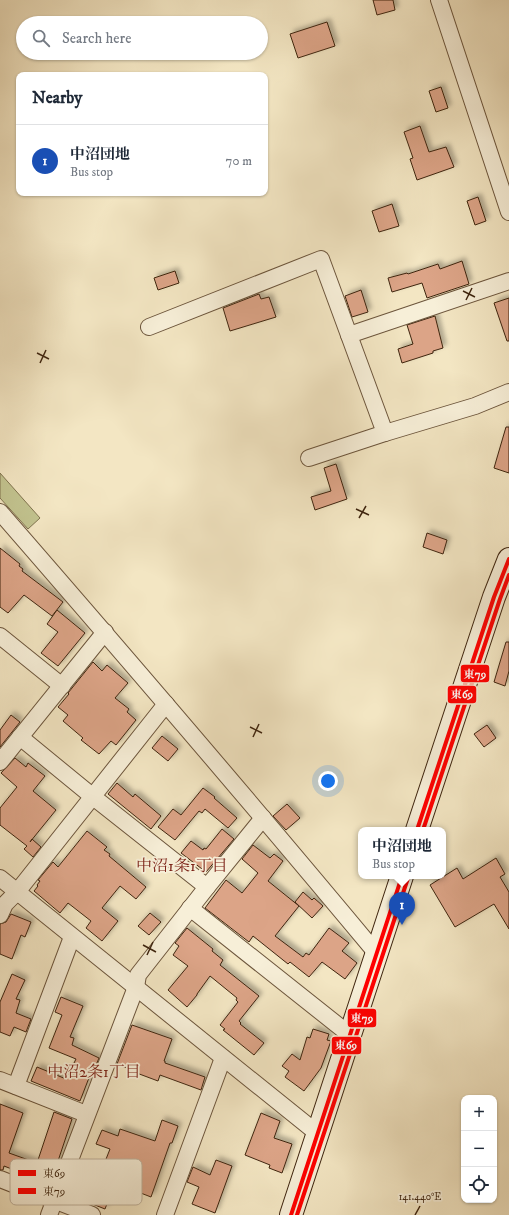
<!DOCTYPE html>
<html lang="en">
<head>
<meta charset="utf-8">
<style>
	:root { --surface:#fff; --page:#f2f2f3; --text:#1f2937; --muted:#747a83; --line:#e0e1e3; --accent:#2563eb }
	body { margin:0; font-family:"IM FELL DW Pica","Noto Serif JP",serif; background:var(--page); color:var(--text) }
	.controls { position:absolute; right:12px; bottom:12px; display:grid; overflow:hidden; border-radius:8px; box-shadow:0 1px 3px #0004 }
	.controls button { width:36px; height:36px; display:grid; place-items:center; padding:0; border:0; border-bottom:1px solid var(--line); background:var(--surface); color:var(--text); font:20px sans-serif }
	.you { position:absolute; left:328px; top:781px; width:14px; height:14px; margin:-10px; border:3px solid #fff; border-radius:50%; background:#1a73e8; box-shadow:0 0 0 6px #1a73e833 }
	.badge { display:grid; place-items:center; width:26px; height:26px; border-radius:50%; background:var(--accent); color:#fff; font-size:13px; font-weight:700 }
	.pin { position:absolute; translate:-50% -33px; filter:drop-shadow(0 1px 2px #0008) }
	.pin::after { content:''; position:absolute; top:21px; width:14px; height:12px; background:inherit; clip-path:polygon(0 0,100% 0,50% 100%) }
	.popup { position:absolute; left:358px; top:827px; width:88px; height:52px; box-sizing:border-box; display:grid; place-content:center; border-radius:8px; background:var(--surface); filter:drop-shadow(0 1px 3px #0005); font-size:13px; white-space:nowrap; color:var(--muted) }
	.popup b { font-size:15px; color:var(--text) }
	.popup::after { content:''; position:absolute; left:50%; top:100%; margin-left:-8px; border:8px solid transparent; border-top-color:var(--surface) }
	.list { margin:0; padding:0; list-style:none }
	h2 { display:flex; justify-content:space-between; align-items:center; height:52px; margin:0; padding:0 16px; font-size:17px }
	h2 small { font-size:13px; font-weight:400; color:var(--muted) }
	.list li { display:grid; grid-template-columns:26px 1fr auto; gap:12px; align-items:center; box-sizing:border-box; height:72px; padding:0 16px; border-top:1px solid var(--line) }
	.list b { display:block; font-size:15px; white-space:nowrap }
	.list p { margin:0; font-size:13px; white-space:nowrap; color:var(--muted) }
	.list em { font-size:13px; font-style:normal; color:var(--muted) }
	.icon { flex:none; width:22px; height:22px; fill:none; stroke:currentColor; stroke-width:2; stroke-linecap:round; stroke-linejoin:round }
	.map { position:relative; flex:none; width:509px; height:1215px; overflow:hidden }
	.search { position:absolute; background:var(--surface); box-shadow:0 1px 3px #0004; left:16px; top:16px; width:252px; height:44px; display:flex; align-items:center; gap:10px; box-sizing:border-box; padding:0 14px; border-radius:22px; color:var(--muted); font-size:15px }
	.panel { position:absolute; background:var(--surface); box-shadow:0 1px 3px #0004; left:16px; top:72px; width:252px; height:124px; border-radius:8px }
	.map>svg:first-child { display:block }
	.green { fill:#c2c38f; stroke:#80744f }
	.building { fill:#dca487; stroke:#3f250f; filter:url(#shadow) }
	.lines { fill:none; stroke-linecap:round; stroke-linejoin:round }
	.street-casing { stroke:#6c553c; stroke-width:18 }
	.secondary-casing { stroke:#3f250f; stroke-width:24 }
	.street { stroke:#f7efd8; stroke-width:16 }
	.secondary { stroke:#f7efd8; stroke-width:22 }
	.bus-1-casing { stroke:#f7efd8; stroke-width:7 }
	.bus-2-casing { stroke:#f7efd8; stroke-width:7 }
	.bus-1 { stroke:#f00; stroke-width:4 }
	.bus-2 { stroke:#f00; stroke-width:4 }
	.ticks { fill:none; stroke:#3f250f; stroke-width:1.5 }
	.labels { text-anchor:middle; stroke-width:3.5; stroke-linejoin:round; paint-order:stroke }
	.neighbourhood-label { font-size:16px; fill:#7a1f14; stroke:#f7efd8 }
	.key { fill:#f7efd8; stroke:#c0b29c; stroke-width:1 }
	.key-label { font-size:11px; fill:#3f250f }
	.ticks-label { font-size:10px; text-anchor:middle; fill:#3f250f; stroke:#f7efd8; stroke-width:3.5; stroke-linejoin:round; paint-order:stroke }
	.line-badge { stroke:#f7efd8; stroke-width:1.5 }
	.badge-label { font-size:11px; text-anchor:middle; font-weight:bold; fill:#fff }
</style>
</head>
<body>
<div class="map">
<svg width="509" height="1215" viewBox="0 0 509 1215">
	<defs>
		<filter id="shadow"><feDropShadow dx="3.5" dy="-3.5" stdDeviation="2" flood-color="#0004"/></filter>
	</defs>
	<rect width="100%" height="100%" fill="#f3e6c3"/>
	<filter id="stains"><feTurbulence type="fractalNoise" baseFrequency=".005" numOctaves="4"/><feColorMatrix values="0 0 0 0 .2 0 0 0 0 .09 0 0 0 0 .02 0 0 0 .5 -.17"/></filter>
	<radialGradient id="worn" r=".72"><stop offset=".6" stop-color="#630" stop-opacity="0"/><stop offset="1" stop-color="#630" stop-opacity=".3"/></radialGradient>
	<path class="green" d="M0,473L40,518L28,529L0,498Z"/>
	<g class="building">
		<path d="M373,0H393L395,10L377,15Z"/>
		<path d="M327,22L335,46L298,58L290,34Z"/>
		<path d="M441,87L448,108L436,112L429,91Z"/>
		<path d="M420,126L429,152L446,147L454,167L417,180L410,159L413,158L404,132Z"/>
		<path d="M478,197L486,221L475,225L467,201Z"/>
		<path d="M392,204L399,226L379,232L372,211Z"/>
		<path d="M462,261L469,284L427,298L422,283L392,292L388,278L407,273L408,274L438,264L440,269Z"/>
		<path d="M175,271L179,283L158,290L154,278Z"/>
		<path d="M361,290L368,312L352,317L345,296Z"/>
		<path d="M259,294L261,299L269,297L276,317L230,331L223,308Z"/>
		<path d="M509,298V341H507L494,303Z"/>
		<path d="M435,316L443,348L433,351V353L402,363L398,349L413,344L407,325Z"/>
		<path d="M506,427H509V473L494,468Z"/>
		<path d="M336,464L347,499L315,510L311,497L331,491L324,468Z"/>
		<path d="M427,533L447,540L443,554L423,547Z"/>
		<path d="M0,548L20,564L19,566L23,569L22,571L63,602L52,616L24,595L8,613L0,607Z"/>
		<path d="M57,610L85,633L58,666L41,653L58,632L47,624Z"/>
		<path d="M506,642H509V671L505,686L494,682Z"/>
		<path d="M93,662L102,671L107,665L128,683L115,698L129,709L127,712L136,720L116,745L111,741L99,754L81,740L83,738L63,721L68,715L58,707L69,694L68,693Z"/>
		<path d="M11,715L20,722L0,747V730Z"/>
		<path d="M487,725L496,738L484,747L474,734Z"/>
		<path d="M162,736L178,749L168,761L152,748Z"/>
		<path d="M15,758L26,767L28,763L45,776L33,791L56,810L30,842L32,839L41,847L33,857L24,849L27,846L0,825V808L17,787L1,773Z"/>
		<path d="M117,783L133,797L135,794L161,816L151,829L108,794Z"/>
		<path d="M203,788L215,797L214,798L237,818L228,828L205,809L202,813L199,811L175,840L158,827L173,809L181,815Z"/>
		<path d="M287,804L300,818L286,830L273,816Z"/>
		<path d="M222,829L234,839L206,872L181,853L191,841L203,850L204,848L206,849Z"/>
		<path d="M87,831L107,847L104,850L110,854L109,856L146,887L136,899L120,886L102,908L118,921L102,941L86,928L91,921L68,903L60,913L34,891L38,886L37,885L40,881L38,880L53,862L58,867Z"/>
		<path d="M253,845L270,858L274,854L283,861L268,881L299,906L275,936L303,957L306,953L309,955L329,928L349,943L342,951L357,963L345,979L322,962L309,977L290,962L288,964L253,936L249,942L205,908L226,880L242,893L258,873L242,859Z"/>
		<path d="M496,858L505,874L500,877L509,892V929L494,904L455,927L430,885L457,868L463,879Z"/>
		<path d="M303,892L312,900L314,898L323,906L312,918L295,902Z"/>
		<path d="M150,913L161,922L149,935L138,926Z"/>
		<path d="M11,914L31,922L25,937L21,935L12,959L0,954V924L6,922Z"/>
		<path d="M187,928L213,949L212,951L223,960L220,965L259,996L239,1021L241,1023L240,1024L264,1043L254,1055L223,1030L225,1029L220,1025L238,1002L236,1000L237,998L210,976L197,994V995L187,1007L168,990L188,966L173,955L179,946L175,943Z"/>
		<path d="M12,974L25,980L16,999L20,1000L16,1013L31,1019L26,1032L14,1027L10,1036L0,1032V1002Z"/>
		<path d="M61,997L83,1006L70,1037L74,1038L72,1045L99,1058L94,1070H92L80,1101L31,1081L37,1067L66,1079L76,1059L49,1048L62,1015L55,1012Z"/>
		<path d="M132,1025L172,1039L164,1061H165V1063L205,1077L201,1090L160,1075L158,1081L126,1069L127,1068L117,1064Z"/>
		<path d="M313,1029L329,1034L327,1040L331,1041L321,1068L304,1091L285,1077L289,1071L282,1066L292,1054L300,1060L307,1037L310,1038Z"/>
		<path d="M0,1104L23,1113L9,1153L37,1163L54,1112L72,1119L58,1161H59L52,1182L22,1171V1173L4,1166L3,1170H0Z"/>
		<path d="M261,1113L280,1121L274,1138L292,1144L282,1173L269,1168L270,1165L245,1155Z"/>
		<path d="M162,1120L178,1126L172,1143H170L151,1197L115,1183L105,1209L67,1194L77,1168L99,1177L110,1149L96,1144L102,1130L118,1136L120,1129L155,1141Z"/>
		<path d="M216,1160L232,1166L215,1213L192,1204L199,1187L187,1182L193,1167L210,1175Z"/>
	</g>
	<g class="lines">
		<defs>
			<g id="street">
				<path d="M439,0L509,212"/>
				<path d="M149,327L321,259L385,433L475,406L509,392"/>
				<path d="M349,335L509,281"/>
				<path d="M309,458L385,433"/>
				<path d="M0,512C127,658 253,805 377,954"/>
				<path d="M0,636L62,686"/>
				<path d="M20,737L92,796L207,887"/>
				<path d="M0,762L105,632"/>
				<path d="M0,878L317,1133"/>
				<path d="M190,908L350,1035"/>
				<path d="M0,915L5,904L17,892L166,704"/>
				<path d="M0,1080L86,1114"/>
				<path d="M16,1086L72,937"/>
				<path d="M0,1179L92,1215"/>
				<path d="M49,1215L136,987L138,975L207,887L263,818"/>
				<path d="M165,1215L223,1058"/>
			</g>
			<g id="secondary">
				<path d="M417,830L494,597L509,559"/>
				<path d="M291,1215L402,876"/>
			</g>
		</defs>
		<use href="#street" class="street-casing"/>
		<use href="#secondary" class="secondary-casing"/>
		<use href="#street" class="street"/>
		<use href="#secondary" class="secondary"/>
		<defs>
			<g id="bus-1">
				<path d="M417,830L494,597L509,559"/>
				<path d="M291,1215L402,876"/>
			</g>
			<g id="bus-2">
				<path d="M423,830L500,599L509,575"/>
				<path d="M297,1215L408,878"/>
			</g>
		</defs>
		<use href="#bus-1" class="bus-1-casing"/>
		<use href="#bus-2" class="bus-2-casing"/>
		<use href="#bus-1" class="bus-1"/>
		<use href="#bus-2" class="bus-2"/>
	</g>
	<path class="ticks" d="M463,291L475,297M466,300L472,288M37,353L49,359M40,363L46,350M356,509L369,515M359,518L366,506M250,727L262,733M253,737L259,724M143,945L156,952M147,955L153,942M415,1215L420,1206"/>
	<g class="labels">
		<g class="neighbourhood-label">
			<text x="182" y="871">中沼1条1丁目</text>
			<text x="94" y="1077">中沼2条1丁目</text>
		</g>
	</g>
	<rect x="10" y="1159" width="132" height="46" rx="6" class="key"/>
	<rect x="18" y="1170" width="18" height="6" fill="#f00"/>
	<rect x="18" y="1188" width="18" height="6" fill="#f00"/>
	<g class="key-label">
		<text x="43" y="1177">東69</text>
		<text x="43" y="1195">東79</text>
	</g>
	<g class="ticks-label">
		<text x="420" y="1200">141.440°E</text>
	</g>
	<g class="line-badge">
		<rect x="460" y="664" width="30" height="19" rx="4" fill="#f00"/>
		<rect x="447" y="685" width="30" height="19" rx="4" fill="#f00"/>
		<rect x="347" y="1008" width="30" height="20" rx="4" fill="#f00"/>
		<rect x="331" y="1036" width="31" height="19" rx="4" fill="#f00"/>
	</g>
	<g class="badge-label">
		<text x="475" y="678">東79</text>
		<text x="462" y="698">東69</text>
		<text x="362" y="1022">東79</text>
		<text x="346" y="1049">東69</text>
	</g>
	<rect width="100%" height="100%" filter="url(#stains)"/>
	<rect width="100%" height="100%" fill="url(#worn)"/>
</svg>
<div class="controls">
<button>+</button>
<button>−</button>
<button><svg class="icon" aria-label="locate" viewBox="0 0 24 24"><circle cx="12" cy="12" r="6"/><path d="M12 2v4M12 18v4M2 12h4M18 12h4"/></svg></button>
</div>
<div class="you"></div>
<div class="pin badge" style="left:402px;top:925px;background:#1a4fb4">1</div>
<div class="popup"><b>中沼団地</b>Bus stop</div>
<div class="search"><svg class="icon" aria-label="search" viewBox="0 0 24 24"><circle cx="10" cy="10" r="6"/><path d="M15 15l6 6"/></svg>Search here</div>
<section class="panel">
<h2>Nearby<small></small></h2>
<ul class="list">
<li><span class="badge" style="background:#1a4fb4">1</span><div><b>中沼団地</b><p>Bus stop</p></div><em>70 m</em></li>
</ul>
</section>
</div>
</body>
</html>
